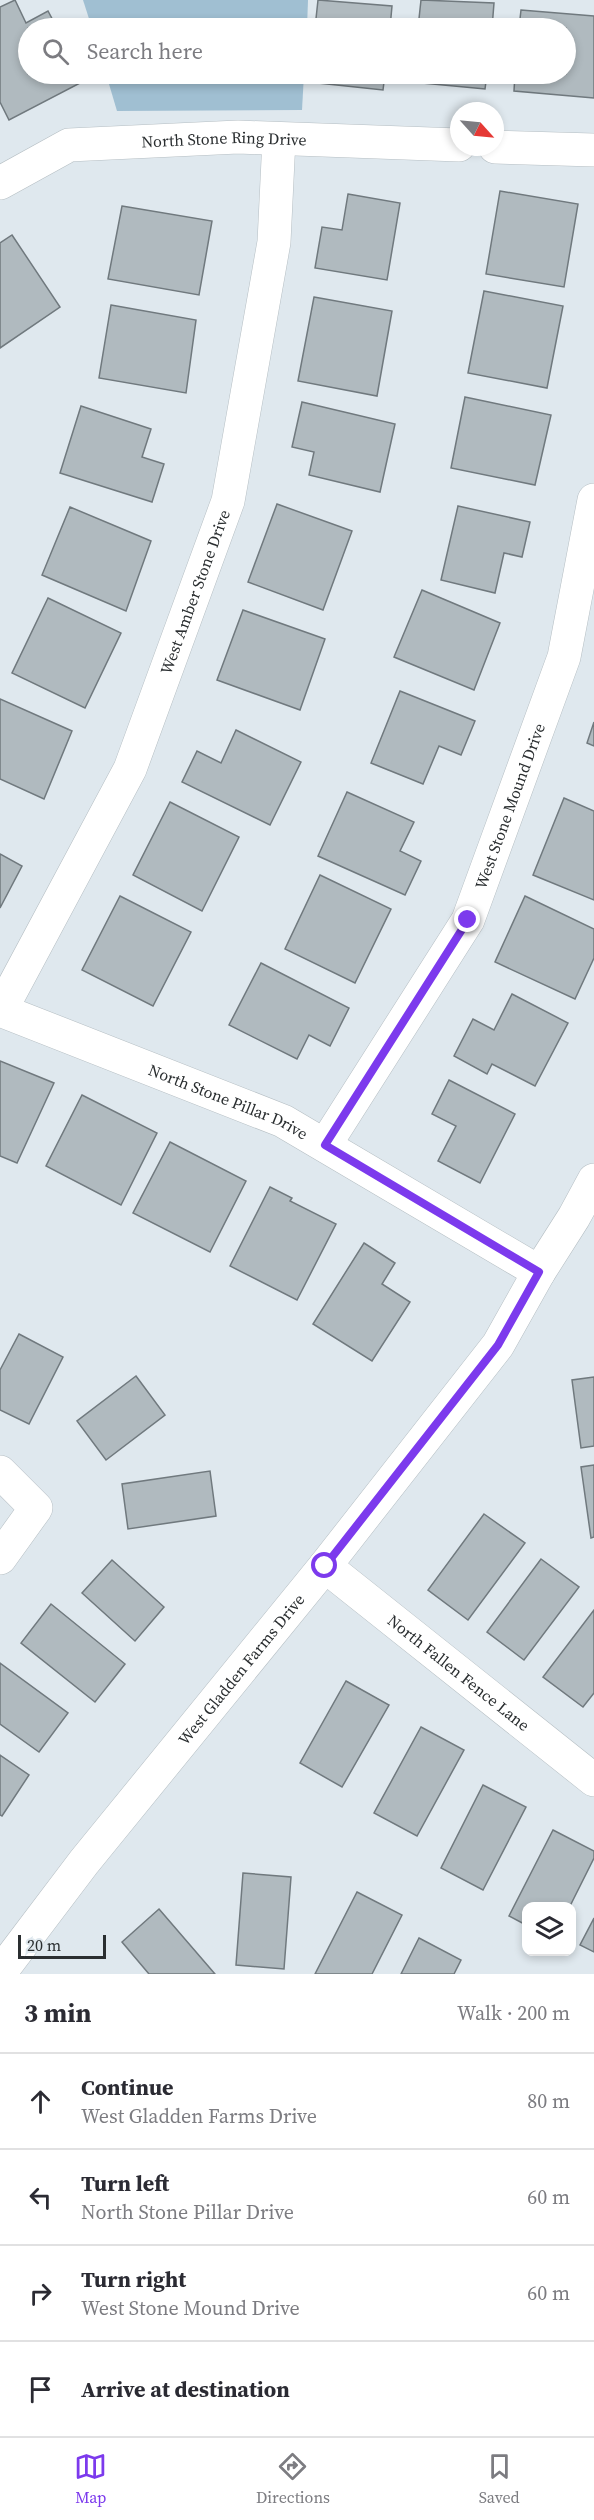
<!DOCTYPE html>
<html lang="en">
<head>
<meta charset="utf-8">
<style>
	:root { --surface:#fff; --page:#f7f7f7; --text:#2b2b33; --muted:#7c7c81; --line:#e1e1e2; --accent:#7c3aed }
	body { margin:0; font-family:"Source Serif 4",serif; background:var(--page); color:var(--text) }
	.controls { position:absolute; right:18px; bottom:18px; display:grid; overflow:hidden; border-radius:12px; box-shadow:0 3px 9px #0003 }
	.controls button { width:54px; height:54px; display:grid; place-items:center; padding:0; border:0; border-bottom:2px solid var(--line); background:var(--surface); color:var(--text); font:30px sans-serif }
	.compass { position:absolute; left:450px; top:102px; width:54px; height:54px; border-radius:50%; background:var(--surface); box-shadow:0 3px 9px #0003; rotate:117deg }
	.scale { position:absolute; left:18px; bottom:15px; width:88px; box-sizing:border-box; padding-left:6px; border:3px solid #2a2e30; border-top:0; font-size:16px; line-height:21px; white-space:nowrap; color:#2a2e30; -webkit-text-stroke:4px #dfe8ee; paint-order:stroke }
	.stop { position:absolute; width:18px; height:18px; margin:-14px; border:4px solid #7c3aed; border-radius:50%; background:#fff }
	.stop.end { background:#7c3aed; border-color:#fff; box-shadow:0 2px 6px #0008 }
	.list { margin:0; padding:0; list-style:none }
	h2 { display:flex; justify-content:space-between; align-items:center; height:78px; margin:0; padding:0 24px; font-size:26px }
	h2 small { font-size:20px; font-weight:400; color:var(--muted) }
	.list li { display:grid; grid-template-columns:39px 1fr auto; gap:18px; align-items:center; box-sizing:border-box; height:96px; padding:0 24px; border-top:2px solid var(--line) }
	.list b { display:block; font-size:22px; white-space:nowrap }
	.list p { margin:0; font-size:20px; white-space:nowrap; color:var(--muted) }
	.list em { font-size:20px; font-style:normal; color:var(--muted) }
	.icon { flex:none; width:33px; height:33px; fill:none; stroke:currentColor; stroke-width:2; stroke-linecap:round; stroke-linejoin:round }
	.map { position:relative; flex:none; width:594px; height:1974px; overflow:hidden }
	.search { position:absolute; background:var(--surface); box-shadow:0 3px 9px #0003; left:18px; right:18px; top:18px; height:66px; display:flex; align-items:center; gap:15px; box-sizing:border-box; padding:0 21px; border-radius:33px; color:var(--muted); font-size:22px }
	.sheet { height:462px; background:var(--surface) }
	nav { display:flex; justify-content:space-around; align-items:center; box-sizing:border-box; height:84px; border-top:2px solid var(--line); background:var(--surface); font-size:16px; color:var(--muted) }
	nav a { display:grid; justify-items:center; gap:3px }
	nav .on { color:var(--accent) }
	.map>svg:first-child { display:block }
	.green { fill:#a0bfd2 }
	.building { fill:#b0babf; stroke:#70797e; stroke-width:1.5 }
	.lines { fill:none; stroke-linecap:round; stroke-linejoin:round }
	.minor-casing { stroke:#b5bec3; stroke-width:34 }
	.tertiary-casing { stroke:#b5bec3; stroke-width:34 }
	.minor { stroke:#fff; stroke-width:33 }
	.tertiary { stroke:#fff; stroke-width:33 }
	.route { stroke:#7c3aed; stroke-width:8 }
	.labels { text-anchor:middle; stroke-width:5; stroke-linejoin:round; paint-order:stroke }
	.street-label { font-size:16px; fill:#2a2e30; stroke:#dfe8ee }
</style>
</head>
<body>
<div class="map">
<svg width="594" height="1974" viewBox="0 0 594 1974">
	<rect width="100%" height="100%" fill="#dfe8ee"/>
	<g class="green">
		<path d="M83,0H308L307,28H92Z"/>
		<path d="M106,74H304L302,110L117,111Z"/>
	</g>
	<g class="building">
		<path d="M15,0L26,23L48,11L57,28H28V74H80L84,81L9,120L0,102V7Z"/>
		<path d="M318,0L392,6L390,28H315Z"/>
		<path d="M421,0L494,3L492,28H418Z"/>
		<path d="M521,10L594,16V98L514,91L515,74H566V28H519Z"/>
		<path d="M310,74H385L383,90L309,82Z"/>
		<path d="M413,74H487L485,89L412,82Z"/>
		<path d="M500,191L578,204L564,287L486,274Z"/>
		<path d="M348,194L400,203L387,280L315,268L322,227L342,230Z"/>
		<path d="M122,206L212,221L199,295L108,279Z"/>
		<path d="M12,235L60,307L0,348V243Z"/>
		<path d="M484,291L563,306L547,388L468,373Z"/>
		<path d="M314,297L392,311L377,396L298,381Z"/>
		<path d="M111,305L196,320L186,393L99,378Z"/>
		<path d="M465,397L551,415L535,485L451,468Z"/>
		<path d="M302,402L395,424L380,492L309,475L314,452L292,447Z"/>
		<path d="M81,406L151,429L142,457L164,464L152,502L60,473Z"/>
		<path d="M277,504L352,531L323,610L248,582Z"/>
		<path d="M458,506L530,522L522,557L504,553L495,593L441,580Z"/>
		<path d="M70,507L151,541L126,611L42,575Z"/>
		<path d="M422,590L500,623L474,690L394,657Z"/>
		<path d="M48,598L121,633L85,708L12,673Z"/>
		<path d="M243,610L325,639L300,710L217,680Z"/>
		<path d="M400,691L475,721L461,755L439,746L423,784L371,763Z"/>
		<path d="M0,699L72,731L44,799L0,779Z"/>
		<path d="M594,722V746L587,743Z"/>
		<path d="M236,730L301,762L270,825L182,782L197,751L221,763Z"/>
		<path d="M347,792L414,822L400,851L421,861L405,895L318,856Z"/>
		<path d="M564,798L594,811V900L533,875Z"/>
		<path d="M170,802L239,837L202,911L133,875Z"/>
		<path d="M0,854L22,866L0,908Z"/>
		<path d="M320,875L391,909L355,983L285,949Z"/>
		<path d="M120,896L191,932L153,1006L82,970Z"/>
		<path d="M525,896L594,929V958L575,999L495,962Z"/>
		<path d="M261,963L349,1008L330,1046L309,1035L297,1059L229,1025Z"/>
		<path d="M512,994L568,1023L535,1086L492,1064L487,1074L454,1056L473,1019L494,1030Z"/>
		<path d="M0,1061L54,1083L17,1163L0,1156Z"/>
		<path d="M449,1080L515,1114L480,1183L438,1161L456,1126L432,1114Z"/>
		<path d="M82,1095L157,1133L121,1205L46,1166Z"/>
		<path d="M170,1142L246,1181L210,1252L133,1213Z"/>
		<path d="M270,1187L292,1198L290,1201L336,1224L297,1300L230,1266Z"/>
		<path d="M364,1243L395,1263L382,1284L410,1302L372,1361L313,1324Z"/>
		<path d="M19,1334L63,1357L29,1424L0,1410V1370Z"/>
		<path d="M136,1376L165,1415L106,1460L77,1421Z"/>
		<path d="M594,1377V1446L581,1448L572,1380Z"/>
		<path d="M594,1465V1537L591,1538L581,1467Z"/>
		<path d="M210,1471L216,1516L128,1529L122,1484Z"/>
		<path d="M484,1514L525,1543L468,1620L428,1590Z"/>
		<path d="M541,1559L579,1587L524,1660L487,1632Z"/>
		<path d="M112,1560L164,1607L135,1641L82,1593Z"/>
		<path d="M51,1604L125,1664L95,1702L21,1643Z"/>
		<path d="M594,1610V1693L583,1707L543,1677Z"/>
		<path d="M0,1663L68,1713L39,1752L0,1724Z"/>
		<path d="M346,1681L389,1705L342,1787L300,1763Z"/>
		<path d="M421,1727L464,1750L417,1836L374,1813Z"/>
		<path d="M0,1755L29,1775L2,1816L0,1815Z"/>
		<path d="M483,1785L526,1807L483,1890L441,1868Z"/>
		<path d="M553,1830L594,1851V1858L570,1906H526V1925L509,1916Z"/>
		<path d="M243,1873L291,1877L284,1969L236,1965Z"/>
		<path d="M357,1892L402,1915L372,1974H315Z"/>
		<path d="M159,1909L215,1974H149L122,1942Z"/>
		<path d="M594,1918V1952L580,1945Z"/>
		<path d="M419,1938L461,1960L454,1974H401Z"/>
	</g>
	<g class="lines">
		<defs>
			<g id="minor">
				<path d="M495,147L594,150"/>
				<path id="s1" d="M0,183L69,145L238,137L459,145"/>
				<path id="s2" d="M0,1010L283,1121L539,1272"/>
				<path id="s3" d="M1,1010L130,769L228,501L274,242L279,139"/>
				<path id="s4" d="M325,1145L468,920L564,657L594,500"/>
				<path d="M0,1472L36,1508L0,1558"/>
				<path id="s5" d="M325,1566L594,1780"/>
			</g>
			<g id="tertiary">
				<path id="s6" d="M0,1973L84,1862L325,1566L498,1345L539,1272L574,1217L594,1180"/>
			</g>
		</defs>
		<use href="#minor" class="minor-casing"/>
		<use href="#tertiary" class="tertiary-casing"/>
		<use href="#minor" class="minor"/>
		<use href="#tertiary" class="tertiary"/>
	</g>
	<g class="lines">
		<path class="route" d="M325,1566L498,1345L539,1272L325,1145L468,920"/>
	</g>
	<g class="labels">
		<g class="street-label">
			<text dy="6" stroke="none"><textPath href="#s1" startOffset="234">North Stone Ring Drive</textPath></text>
			<text dy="6" stroke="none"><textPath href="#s3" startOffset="462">West Amber Stone Drive</textPath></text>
			<text dy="6" stroke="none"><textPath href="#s4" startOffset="388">West Stone Mound Drive</textPath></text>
			<text dy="6" stroke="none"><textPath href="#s2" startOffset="246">North Stone Pillar Drive</textPath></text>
			<text dy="6" stroke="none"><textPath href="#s6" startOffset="388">West Gladden Farms Drive</textPath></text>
			<text dy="6" stroke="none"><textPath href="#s5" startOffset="171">North Fallen Fence Lane</textPath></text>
		</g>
	</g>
</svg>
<div class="controls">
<button><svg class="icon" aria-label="layers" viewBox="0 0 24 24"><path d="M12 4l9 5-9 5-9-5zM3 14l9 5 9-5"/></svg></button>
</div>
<svg class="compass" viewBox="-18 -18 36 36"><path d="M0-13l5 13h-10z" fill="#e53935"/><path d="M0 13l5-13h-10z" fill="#7c7c81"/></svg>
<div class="scale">20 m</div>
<div class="stop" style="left:325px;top:1566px"></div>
<div class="stop end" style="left:468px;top:920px"></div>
<div class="search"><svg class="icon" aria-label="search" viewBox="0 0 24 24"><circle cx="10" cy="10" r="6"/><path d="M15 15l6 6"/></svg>Search here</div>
</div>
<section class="sheet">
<h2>3 min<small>Walk · 200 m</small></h2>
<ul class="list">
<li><svg class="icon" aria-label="ahead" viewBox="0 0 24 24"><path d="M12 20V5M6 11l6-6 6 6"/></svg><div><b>Continue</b><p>West Gladden Farms Drive</p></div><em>80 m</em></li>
<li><svg class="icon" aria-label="left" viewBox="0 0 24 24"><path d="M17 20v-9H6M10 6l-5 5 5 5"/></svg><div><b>Turn left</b><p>North Stone Pillar Drive</p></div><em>60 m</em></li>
<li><svg class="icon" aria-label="right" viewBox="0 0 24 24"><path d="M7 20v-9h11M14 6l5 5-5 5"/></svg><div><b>Turn right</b><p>West Stone Mound Drive</p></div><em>60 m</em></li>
<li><svg class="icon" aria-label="arrive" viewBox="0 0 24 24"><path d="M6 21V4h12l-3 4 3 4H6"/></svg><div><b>Arrive at destination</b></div></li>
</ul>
</section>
<nav>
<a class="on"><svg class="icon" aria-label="map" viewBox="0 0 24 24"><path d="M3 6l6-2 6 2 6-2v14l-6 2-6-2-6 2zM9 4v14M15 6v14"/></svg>Map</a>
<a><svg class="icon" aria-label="directions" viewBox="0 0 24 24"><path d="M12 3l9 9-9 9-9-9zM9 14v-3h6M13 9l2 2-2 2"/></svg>Directions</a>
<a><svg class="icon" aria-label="saved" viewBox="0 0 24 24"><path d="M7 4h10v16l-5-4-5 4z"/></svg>Saved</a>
</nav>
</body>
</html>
